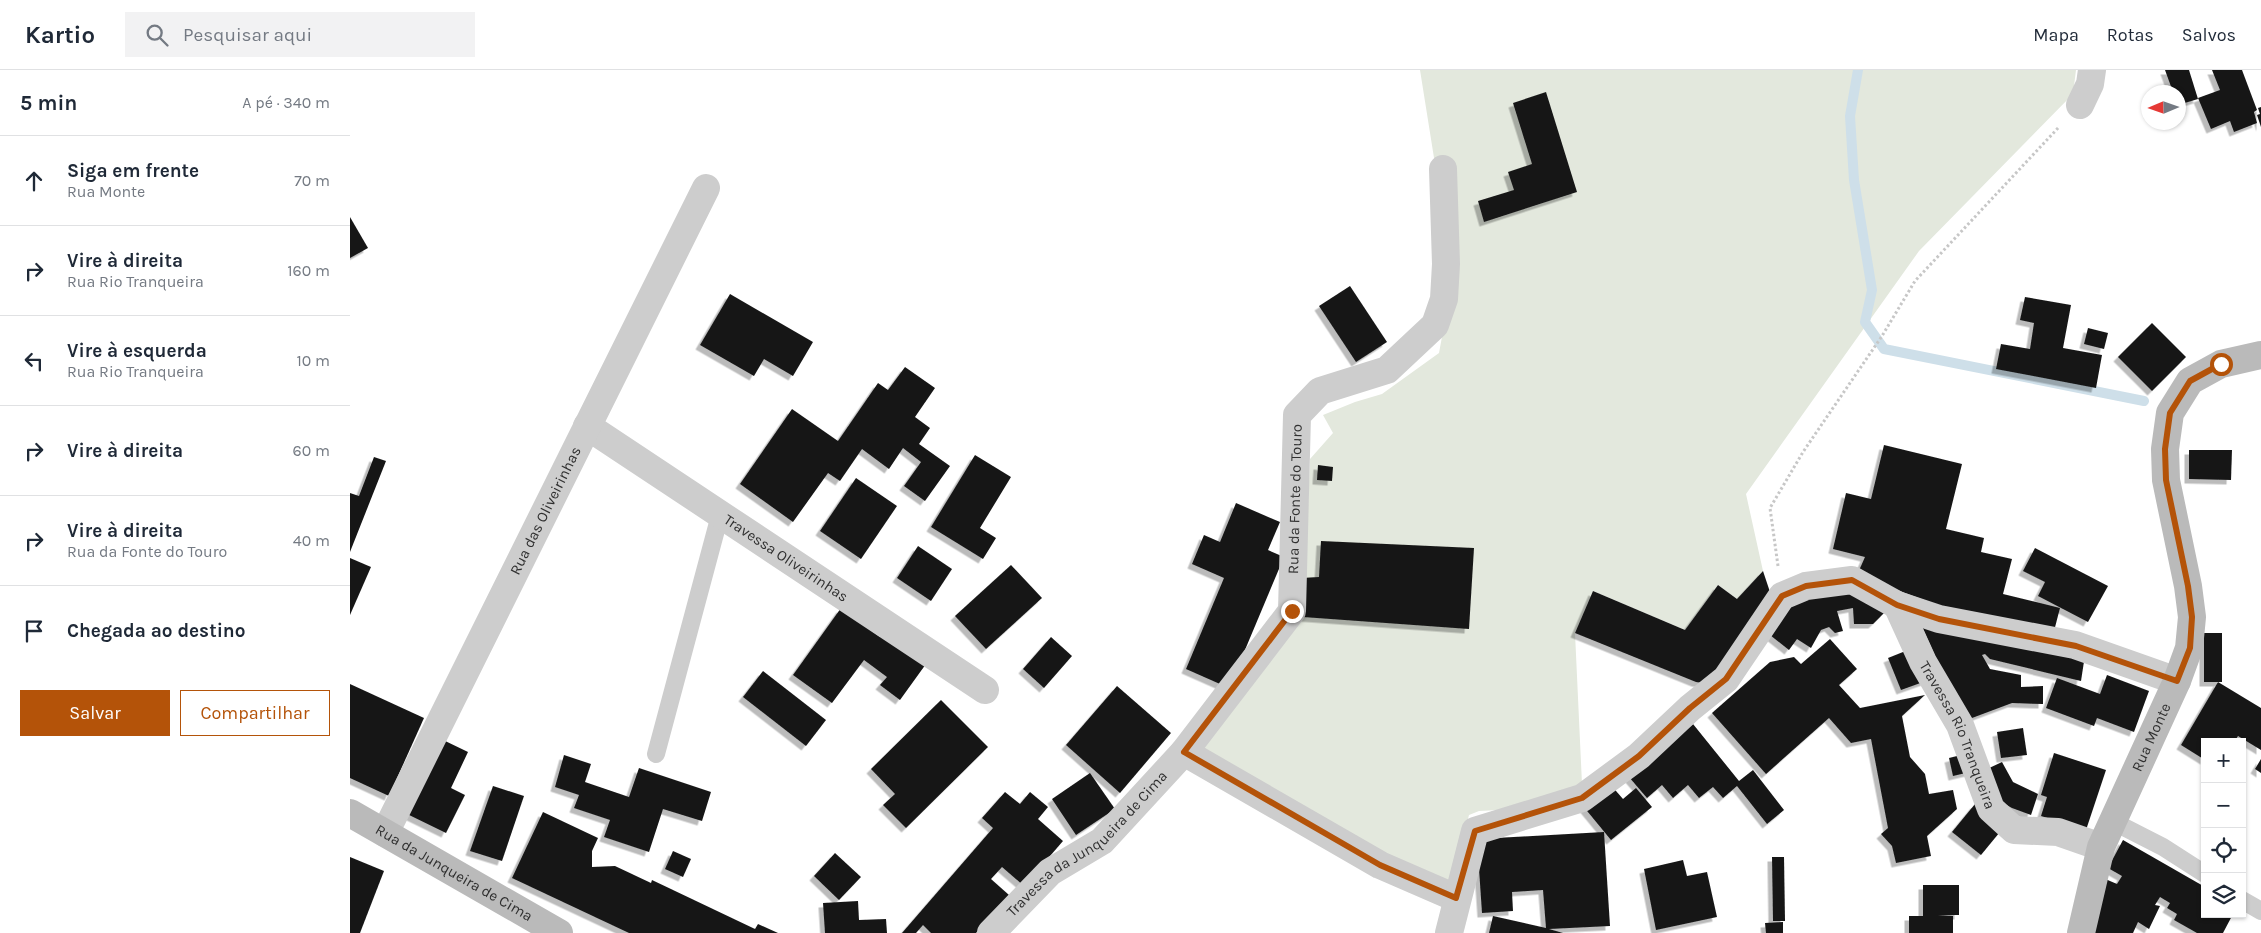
<!DOCTYPE html>
<html lang="pt">
<head>
<meta charset="utf-8">
<style>
	:root { --surface:#fff; --page:#f2f2f3; --text:#1f2937; --muted:#747a83; --line:#e0e1e3; --accent:#b45309 }
	body { margin:0; font-family:Karla,sans-serif; background:var(--page); color:var(--text) }
	.controls { position:absolute; right:15px; bottom:15px; display:grid; overflow:hidden; border-radius:0px; box-shadow:0 1px 4px #0004 }
	.controls button { width:45px; height:45px; display:grid; place-items:center; padding:0; border:0; border-bottom:1px solid var(--line); background:var(--surface); color:var(--text); font:25px sans-serif }
	.compass { position:absolute; left:1791px; top:15px; width:45px; height:45px; border-radius:50%; background:var(--surface); box-shadow:0 1px 4px #0004; rotate:268deg }
	.stop { position:absolute; width:15px; height:15px; margin:-11px; border:4px solid #b45309; border-radius:50%; background:#fff }
	.stop.end { background:#b45309; border-color:#fff; box-shadow:0 1px 5px #0008 }
	.list { margin:0; padding:0; list-style:none }
	h2 { display:flex; justify-content:space-between; align-items:center; height:65px; margin:0; padding:0 20px; font-size:21px }
	h2 small { font-size:16px; font-weight:400; color:var(--muted) }
	.list li { display:grid; grid-template-columns:32px 1fr auto; gap:15px; align-items:center; box-sizing:border-box; height:90px; padding:0 20px; border-top:1px solid var(--line) }
	.list b { display:block; font-size:19px; white-space:nowrap }
	.list p { margin:0; font-size:16px; white-space:nowrap; color:var(--muted) }
	.list em { font-size:16px; font-style:normal; color:var(--muted) }
	.actions { display:flex; gap:10px; padding:15px 20px }
	.actions a { flex:1; padding:11px 0; border:1px solid var(--accent); border-radius:0px; text-align:center; font-size:18px; color:var(--accent) }
	.actions .main { background:var(--accent); color:#fff }
	.icon { flex:none; width:28px; height:28px; fill:none; stroke:currentColor; stroke-width:2; stroke-linecap:round; stroke-linejoin:round }
	.map { position:relative; flex:none; width:1911px; height:863px; overflow:hidden }
	header { display:flex; align-items:center; gap:30px; box-sizing:border-box; height:70px; padding:0 25px; background:var(--surface); border-bottom:1px solid var(--line) }
	header strong { font-size:24px }
	nav { display:flex; gap:28px; margin-inline-start:auto; font-size:18px }
	.search { width:350px; height:45px; background:var(--page); display:flex; align-items:center; gap:12px; box-sizing:border-box; padding:0 18px; border-radius:0px; color:var(--muted); font-size:19px }
	main { display:flex }
	aside { flex:1; background:var(--surface) }
	.map>svg:first-child { display:block }
	.green { fill:#e3e8dd }
	.lines { fill:none; stroke-linecap:round; stroke-linejoin:round }
	.stream { stroke:#cedfe9; stroke-width:10 }
	.building { fill:#171717; filter:url(#shadow) }
	.path { stroke:#c7c7c7; stroke-width:3; stroke-dasharray:2.5 2.5; stroke-linecap:butt }
	.lane { stroke:#cdcdcd; stroke-width:18 }
	.street { stroke:#cdcdcd; stroke-width:28 }
	.secondary { stroke:#bababa; stroke-width:28 }
	.route { stroke:#b45309; stroke-width:6 }
	.labels { text-anchor:middle; stroke-width:5; stroke-linejoin:round; paint-order:stroke }
	.street-label { font-size:15px; fill:#303030; stroke:#fff }
</style>
</head>
<body>
<header>
<strong>Kartio</strong>
<div class="search"><svg class="icon" aria-label="search" viewBox="0 0 24 24"><circle cx="10" cy="10" r="6"/><path d="M15 15l6 6"/></svg>Pesquisar aqui</div>
<nav><a>Mapa</a><a>Rotas</a><a>Salvos</a></nav>
</header>
<main>
<aside>
<h2>5 min<small>A pé · 340 m</small></h2>
<ul class="list">
<li><svg class="icon" aria-label="ahead" viewBox="0 0 24 24"><path d="M12 20V5M6 11l6-6 6 6"/></svg><div><b>Siga em frente</b><p>Rua Monte</p></div><em>70 m</em></li>
<li><svg class="icon" aria-label="right" viewBox="0 0 24 24"><path d="M7 20v-9h11M14 6l5 5-5 5"/></svg><div><b>Vire à direita</b><p>Rua Rio Tranqueira</p></div><em>160 m</em></li>
<li><svg class="icon" aria-label="left" viewBox="0 0 24 24"><path d="M17 20v-9H6M10 6l-5 5 5 5"/></svg><div><b>Vire à esquerda</b><p>Rua Rio Tranqueira</p></div><em>10 m</em></li>
<li><svg class="icon" aria-label="right" viewBox="0 0 24 24"><path d="M7 20v-9h11M14 6l5 5-5 5"/></svg><div><b>Vire à direita</b></div><em>60 m</em></li>
<li><svg class="icon" aria-label="right" viewBox="0 0 24 24"><path d="M7 20v-9h11M14 6l5 5-5 5"/></svg><div><b>Vire à direita</b><p>Rua da Fonte do Touro</p></div><em>40 m</em></li>
<li><svg class="icon" aria-label="arrive" viewBox="0 0 24 24"><path d="M6 21V4h12l-3 4 3 4H6"/></svg><div><b>Chegada ao destino</b></div></li>
</ul>
<div class="actions"><a class="main">Salvar</a><a>Compartilhar</a></div>
</aside>
<div class="map">
<svg width="1911" height="863" viewBox="0 0 1911 863">
	<defs>
		<filter id="shadow"><feDropShadow dx="-4.5" dy="4.5" stdDeviation="0" flood-color="#0004"/></filter>
	</defs>
	<rect width="100%" height="100%" fill="#fff"/>
	<path class="green" d="M1070,0H1726L1723,24L1569,181L1396,424L1413,501L1387,529L1368,515L1335,560L1243,521L1225,563L1232,714L1149,740L1129,741L1119,745L1102,810L1085,812L848,678L955,507L960,389L983,363L973,345L1005,332L1032,324L1089,283L1103,207Z"/>
	<g class="lines">
		<path class="stream" d="M1508,0L1500,46L1504,110L1522,220L1515,252L1534,279L1794,331"/>
	</g>
	<g class="building">
		<path d="M1815,0H1839L1848,29L1828,35V22H1823Z"/>
		<path d="M1862,0H1892L1907,40L1904,42L1907,53L1884,62L1880,51L1861,59L1848,28L1870,20Z"/>
		<path d="M1196,22L1227,122L1134,152L1128,131L1164,120L1158,102L1182,94L1163,33Z"/>
		<path d="M1911,37V57L1907,45L1910,44L1908,38Z"/>
		<path d="M0,147L18,178L0,188Z"/>
		<path d="M1000,216L1037,272L1006,292L969,236Z"/>
		<path d="M380,224L463,272L443,306L414,289L404,306L350,275Z"/>
		<path d="M1675,227L1721,235L1713,278L1752,285L1746,318L1646,299L1651,274L1680,279L1684,253L1670,250Z"/>
		<path d="M1802,253L1836,287L1802,321L1768,287Z"/>
		<path d="M1738,258L1758,263L1754,279L1734,274Z"/>
		<path d="M555,297L585,318L565,347L580,358L569,374L600,396L575,431L554,416L571,392L553,378L539,399L512,379L490,411L478,403L443,452L390,414L442,339L488,371L528,313L538,320Z"/>
		<path d="M1534,375L1612,394L1596,459L1634,468L1631,482L1662,489L1653,524L1710,538L1703,565L1601,540L1507,505L1515,487L1483,479L1496,423L1521,429Z"/>
		<path d="M1839,380H1882L1881,410L1839,409Z"/>
		<path d="M625,385L661,407L630,458L646,468L633,489L581,457Z"/>
		<path d="M24,387L36,391L0,482V423L9,426Z"/>
		<path d="M968,395L983,397L982,411L967,410Z"/>
		<path d="M506,408L547,436L511,489L470,461Z"/>
		<path d="M886,433L930,452L918,480L934,487L879,618L836,599L874,508L842,494L854,465L870,472Z"/>
		<path d="M971,471L1124,478L1119,559L953,547L951,508L969,507Z"/>
		<path d="M568,476L602,499L581,531L547,508Z"/>
		<path d="M1685,478L1758,516L1738,552L1688,526L1695,512L1673,501Z"/>
		<path d="M0,488L21,497L0,545Z"/>
		<path d="M661,495L692,528L636,579L605,546Z"/>
		<path d="M1413,501L1422,528L1360,614L1346,612L1225,563L1243,521L1335,560L1368,515L1387,529Z"/>
		<path d="M1488,517L1535,542L1523,554H1504L1503,538L1487,541L1493,561L1485,563L1479,557L1471,560L1461,578L1447,569L1439,580L1415,561L1451,525Z"/>
		<path d="M491,538L530,567L538,556L581,587L550,630L530,615L537,607L514,590L482,633L443,605Z"/>
		<path d="M1570,552L1735,585L1731,611L1640,589L1635,584L1632,585L1640,599L1671,605V617L1693,616V634L1662,633L1614,651Z"/>
		<rect x="1854" y="563" width="18" height="49"/>
		<path d="M701,567L722,586L694,618L673,599Z"/>
		<path d="M1480,569L1507,599L1489,615L1510,638L1575,625L1552,646L1560,687L1575,704L1579,724L1603,720L1607,739L1577,766L1581,786L1546,793L1542,776L1531,764L1538,758L1521,669L1501,673L1479,648L1416,704L1362,643L1420,592L1444,587L1451,594Z"/>
		<path d="M1563,578L1576,611L1551,620L1538,588Z"/>
		<path d="M413,601L476,650L456,676L393,627Z"/>
		<path d="M1757,605L1799,621L1784,662L1747,648L1744,656L1696,638L1707,608L1750,624Z"/>
		<path d="M1868,612L1911,638V680L1888,666L1884,672H1855V690L1831,675Z"/>
		<path d="M0,614L74,648L39,726L0,708Z"/>
		<path d="M767,616L821,663L770,723L716,675Z"/>
		<path d="M591,630L638,677L556,758L533,735L545,724L521,699Z"/>
		<path d="M1343,654L1389,711L1403,700L1434,740L1417,754L1387,716L1373,728L1363,717L1349,728L1338,715L1323,728L1312,715L1297,728L1279,707Z"/>
		<path d="M1673,658L1677,685L1651,688L1647,662Z"/>
		<path d="M89,668L118,682L101,718L115,725L96,763L53,742Z"/>
		<path d="M1619,683L1624,701L1603,706L1599,688Z"/>
		<path d="M1704,683L1756,700L1736,760L1691,746L1697,727L1691,725Z"/>
		<path d="M214,685L241,694L235,712L279,727L289,698L361,722L352,751L313,739L299,782L254,767L260,750L224,738L229,725L205,717Z"/>
		<path d="M1911,689V703L1905,699Z"/>
		<path d="M1652,692L1663,712L1688,724L1681,745L1662,738L1647,730L1635,700Z"/>
		<path d="M740,703L765,739L726,765L702,729Z"/>
		<path d="M1260,714L1273,729L1286,718L1302,737L1261,770L1233,736Z"/>
		<path d="M143,716L174,726L152,791L120,781Z"/>
		<path d="M655,722L670,734L680,722L698,737L688,749L713,771L674,816L652,797L641,809L659,825L626,863H581L573,855L566,863H552L643,758L632,748Z"/>
		<path d="M1625,734L1654,757L1631,785L1602,762Z"/>
		<path d="M193,742L248,768L242,781V797L265,796L301,813L302,810L405,859L408,854L428,863H279L162,808Z"/>
		<path d="M1254,762L1260,856L1199,859L1213,863H1139L1143,846L1196,858L1193,820L1162,822L1163,841L1132,843L1127,769Z"/>
		<path d="M1773,770L1855,817V844H1883L1873,863H1847L1824,850L1827,844L1817,838L1820,833L1810,827L1805,835L1810,836L1799,859L1788,852L1783,863H1737L1753,808L1767,814L1772,806L1758,798Z"/>
		<path d="M323,781L341,789L333,807L315,799Z"/>
		<path d="M485,783L511,807L489,830L464,806Z"/>
		<path d="M0,787L34,801L10,863H0Z"/>
		<path d="M1422,787H1434L1435,851H1423Z"/>
		<path d="M1333,790L1337,806L1357,802L1367,847L1306,860L1294,799Z"/>
		<path d="M1573,815H1609V845H1588L1603,846V863H1559V846H1573Z"/>
		<path d="M508,831L509,850L536,849L537,863H475L473,833Z"/>
		<path d="M1433,852V863H1416L1415,853Z"/>
	</g>
	<g class="lines">
		<path class="path" d="M1428,496L1420,438L1453,382L1532,266L1565,211L1709,57"/>
		<g class="lane">
			<path d="M306,684L370,445"/>
			<path d="M1764,752L1813,777L1855,804"/>
			<path d="M1892,830L1911,841"/>
		</g>
		<g class="street">
			<path d="M1730,35L1740,14L1742,0"/>
			<path id="s1" d="M237,356L635,620"/>
			<path id="s2" d="M1547,535L1573,592L1610,655L1641,739L1664,760L1708,762L1751,777"/>
			<path d="M834,682L1030,795L1106,828"/>
			<path id="s3" d="M35,763L356,118"/>
			<path id="s4" d="M641,863L700,802L752,771L834,682L942,541L947,345L970,321L1037,300L1085,255L1094,229L1096,194L1093,99"/>
			<path d="M1099,863L1125,761L1232,728L1289,686L1340,638L1376,609L1432,526L1456,516L1502,510L1547,535L1589,549L1725,575L1827,611"/>
		</g>
		<g class="secondary">
			<path id="s5" d="M0,743L209,863"/>
			<path id="s6" d="M1731,863L1751,777L1827,611L1839,578L1842,547L1838,516L1816,410L1815,379L1820,343L1840,311L1871,294L1911,285"/>
		</g>
	</g>
	<g class="lines">
		<path class="route" d="M942,541L834,682L1030,795L1106,828L1125,761L1232,728L1289,686L1340,638L1376,609L1432,526L1456,516L1502,510L1547,535L1589,549L1726,576L1827,611L1840,578L1842,547L1838,516L1816,410L1815,379L1820,343L1840,311L1871,294"/>
	</g>
	<g class="labels">
		<g class="street-label">
			<text dy="5" stroke="none"><textPath href="#s4" startOffset="556">Rua da Fonte do Touro</textPath></text>
			<text dy="5" stroke="none"><textPath href="#s3" startOffset="360">Rua das Oliveirinhas</textPath></text>
			<text dy="5" stroke="none"><textPath href="#s1" startOffset="239">Travessa Oliveirinhas</textPath></text>
			<text dy="5" stroke="none"><textPath href="#s2" startOffset="144">Travessa Rio Tranqueira</textPath></text>
			<text dy="5" stroke="none"><textPath href="#s6" startOffset="209">Rua Monte</textPath></text>
			<text dy="5" stroke="none"><textPath href="#s4" startOffset="132">Travessa da Junqueira de Cima</textPath></text>
			<text dy="5" stroke="none"><textPath href="#s5" startOffset="120">Rua da Junqueira de Cima</textPath></text>
		</g>
	</g>
</svg>
<div class="controls">
<button>+</button>
<button>−</button>
<button><svg class="icon" aria-label="locate" viewBox="0 0 24 24"><circle cx="12" cy="12" r="6"/><path d="M12 2v4M12 18v4M2 12h4M18 12h4"/></svg></button>
<button><svg class="icon" aria-label="layers" viewBox="0 0 24 24"><path d="M12 4l9 5-9 5-9-5zM3 14l9 5 9-5"/></svg></button>
</div>
<svg class="compass" viewBox="-18 -18 36 36"><path d="M0-13l5 13h-10z" fill="#e53935"/><path d="M0 13l5-13h-10z" fill="#747a83"/></svg>
<div class="stop" style="left:1871px;top:294px"></div>
<div class="stop end" style="left:942px;top:541px"></div>
</div>
</main>
</body>
</html>
